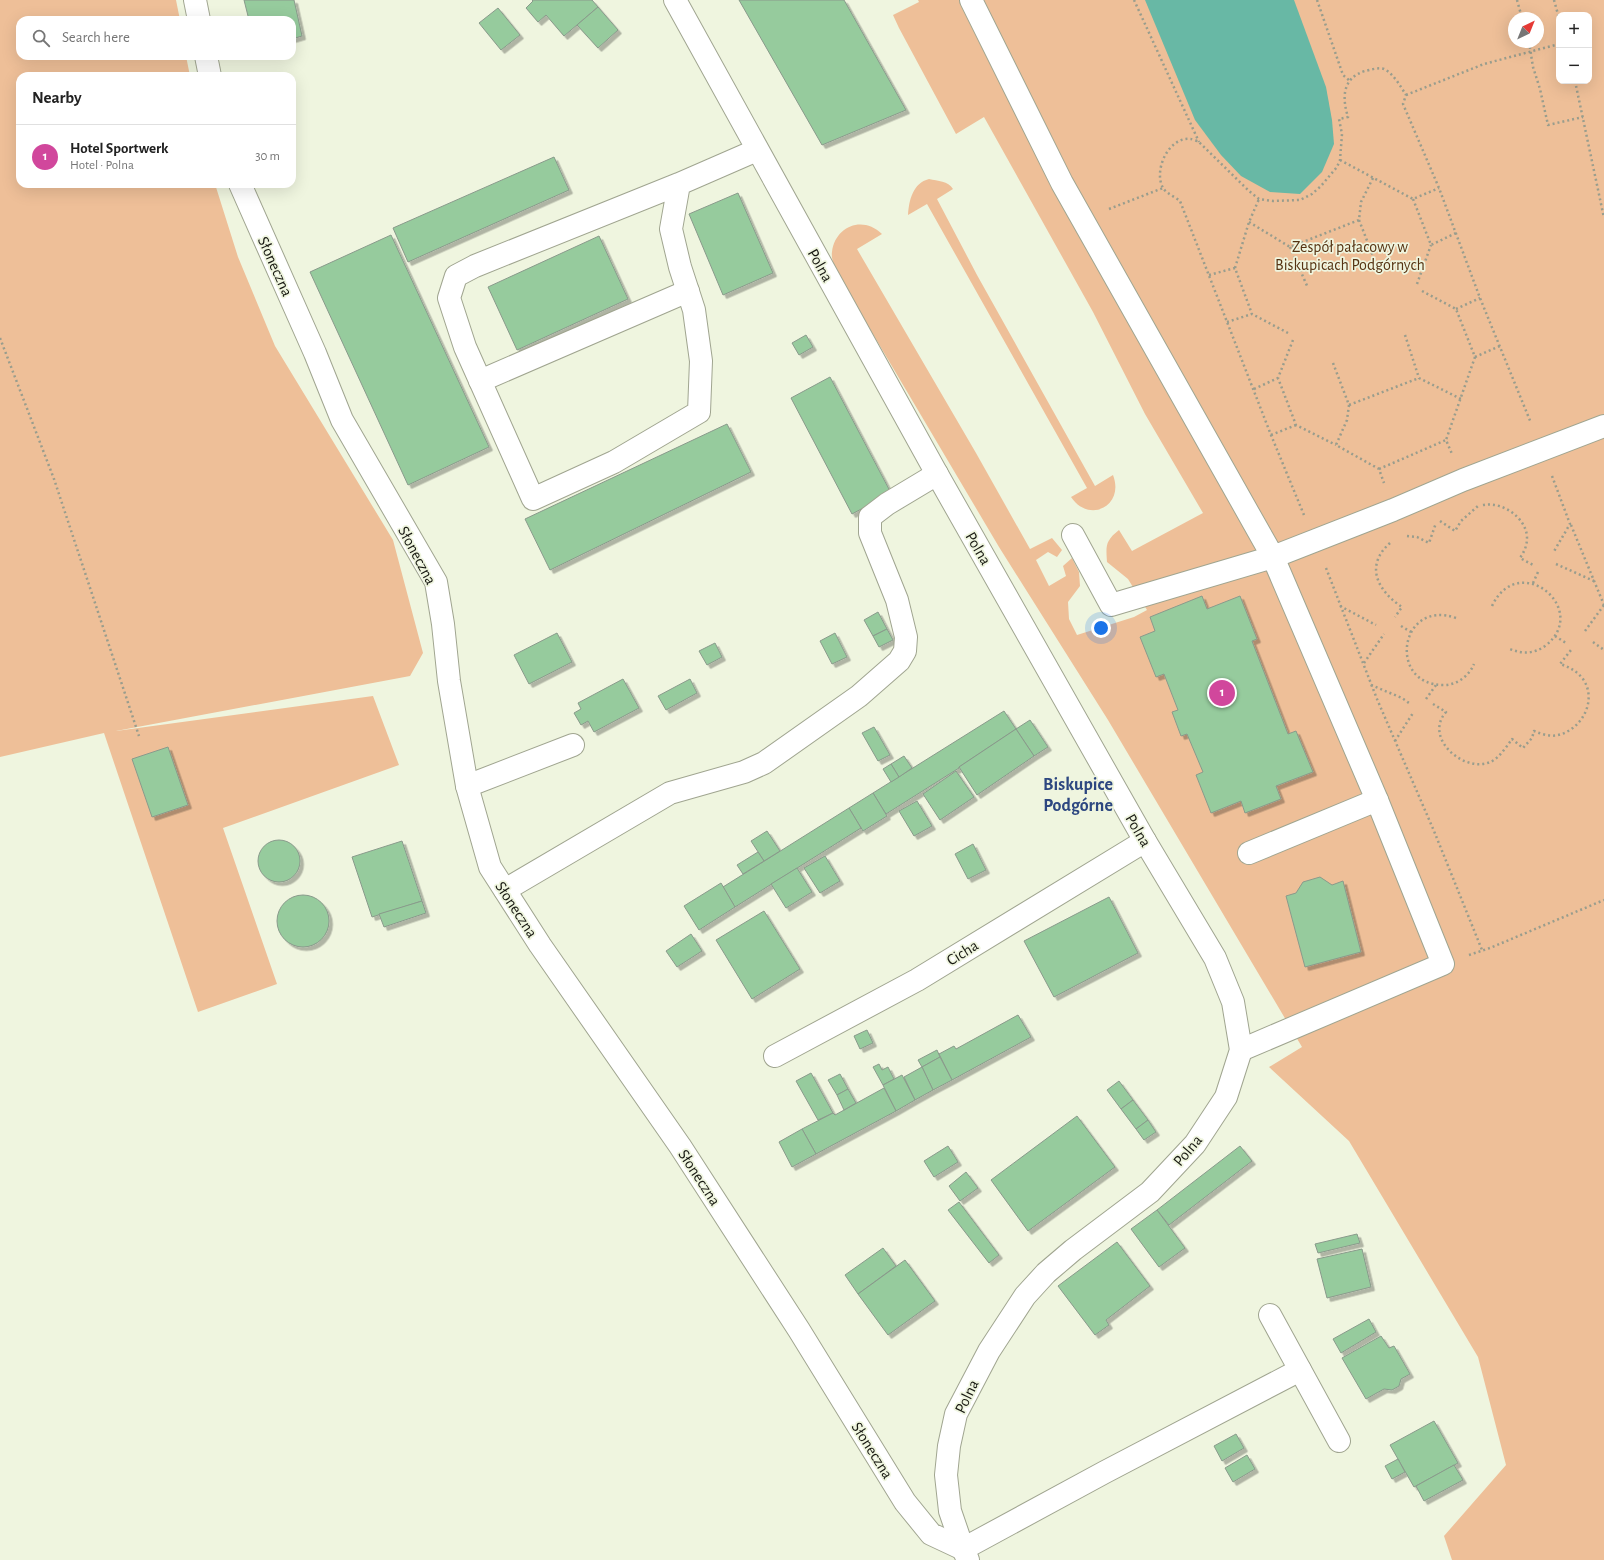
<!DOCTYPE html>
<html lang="en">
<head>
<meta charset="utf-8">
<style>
	:root { --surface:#fff; --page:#f2f2f2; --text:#222; --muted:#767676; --line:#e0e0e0; --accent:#d93025 }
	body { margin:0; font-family:"Alegreya Sans",sans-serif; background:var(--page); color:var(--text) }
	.controls { position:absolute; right:12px; top:12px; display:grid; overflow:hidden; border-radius:8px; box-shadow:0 4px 16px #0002 }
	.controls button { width:36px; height:36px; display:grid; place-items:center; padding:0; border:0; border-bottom:1px solid var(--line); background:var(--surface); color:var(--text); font:20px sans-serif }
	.compass { position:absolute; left:1508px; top:12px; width:36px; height:36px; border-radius:50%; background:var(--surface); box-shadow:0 4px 16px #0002; rotate:43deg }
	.you { position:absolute; left:1101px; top:628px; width:14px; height:14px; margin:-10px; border:3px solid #fff; border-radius:50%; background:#1a73e8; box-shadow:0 0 0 6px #1a73e833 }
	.badge { display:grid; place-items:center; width:26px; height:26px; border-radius:50%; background:var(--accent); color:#fff; font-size:13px; font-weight:700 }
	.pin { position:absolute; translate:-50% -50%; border:2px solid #fff; box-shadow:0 1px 4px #0006 }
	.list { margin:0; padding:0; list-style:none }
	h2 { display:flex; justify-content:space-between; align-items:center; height:52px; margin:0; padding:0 16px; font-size:17px }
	h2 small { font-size:13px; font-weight:400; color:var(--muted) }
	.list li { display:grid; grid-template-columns:26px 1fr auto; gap:12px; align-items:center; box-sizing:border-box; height:64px; padding:0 16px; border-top:1px solid var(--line) }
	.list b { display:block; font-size:15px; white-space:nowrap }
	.list p { margin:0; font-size:13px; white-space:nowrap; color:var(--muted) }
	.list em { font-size:13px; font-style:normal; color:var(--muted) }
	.icon { flex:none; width:22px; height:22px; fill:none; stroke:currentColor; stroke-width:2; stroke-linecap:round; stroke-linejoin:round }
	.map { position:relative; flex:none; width:1604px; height:1560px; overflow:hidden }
	.search { position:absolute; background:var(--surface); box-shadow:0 4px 16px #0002; left:16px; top:16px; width:280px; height:44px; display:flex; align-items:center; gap:10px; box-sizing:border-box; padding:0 14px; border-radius:12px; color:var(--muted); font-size:15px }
	.panel { position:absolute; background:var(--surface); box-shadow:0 4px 16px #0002; left:16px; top:72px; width:280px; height:116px; border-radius:12px }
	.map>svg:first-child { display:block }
	.green { fill:#eebf98; fill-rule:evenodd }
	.water { fill:#68b8a5 }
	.building { fill:#96cb9d; stroke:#899a8b; filter:url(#shadow) }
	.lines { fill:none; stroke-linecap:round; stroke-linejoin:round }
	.minor-casing { stroke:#a0a590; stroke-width:24 }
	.path { stroke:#999d8d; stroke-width:2.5; stroke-dasharray:2 3; stroke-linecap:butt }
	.minor { stroke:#fff; stroke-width:22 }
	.labels { text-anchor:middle; stroke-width:3.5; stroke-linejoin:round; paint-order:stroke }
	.park-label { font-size:16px; fill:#563312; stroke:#eff5df }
	.street-label { font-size:16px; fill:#161710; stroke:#eff5df }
	.quarter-label { font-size:18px; font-weight:bold; fill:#2d4780; stroke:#eff5df }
</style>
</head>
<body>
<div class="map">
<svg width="1604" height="1560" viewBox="0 0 1604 1560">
	<defs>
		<filter id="shadow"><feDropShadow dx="3.5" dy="3.5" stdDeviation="0" flood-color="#0004"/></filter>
	</defs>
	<rect width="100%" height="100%" fill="#eff5df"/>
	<g class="green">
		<path d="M0,0H176L180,20H20V56H186L190,76H20V184H215L238,257L275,346L393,540L423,653L410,676L116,731L373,696L399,765L223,828L277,984L198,1012L104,733L0,757Z"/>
		<path d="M918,0H1604V1560H1452L1444,1536L1506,1465L1478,1357L1349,1141L1269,1067L1302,1047L1108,720L999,547L835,270C834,265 831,257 832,252C835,226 863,215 882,234L857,249L976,453L1030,549L1052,538L1062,550L1057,557L1048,552L1036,560L1049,586L1066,576L1063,566L1072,558L1079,572L1080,586L1068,602L1069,619L1077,635L1134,617L1147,610L1128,579L1107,562C1106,546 1105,541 1119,530L1132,551L1203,513L1145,414L1093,312L984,117L956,134L899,28L893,15L919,2ZM1559,15H1589V81H1559ZM1514,18H1538V42H1514Z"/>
		<path d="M929,179C938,181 948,181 953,189L937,199L977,275L1095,486L1113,475C1125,506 1089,524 1071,497L1087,488L927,204L908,215C909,200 913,183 929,179Z"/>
	</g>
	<path class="water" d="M1145,0H1294L1326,87L1332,120L1334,144L1322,172L1300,194L1270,192L1241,176L1221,155L1195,120Z"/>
	<g class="building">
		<path d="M244,0H294L302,36L292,39V20H249Z"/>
		<path d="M532,0H592L598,7L564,36L546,15L538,22L526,8L533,1Z"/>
		<path d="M739,0H844L906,110L822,145Z"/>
		<path d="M598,7L618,30L598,48L577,25Z"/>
		<path d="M498,8L520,35L501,50L479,23Z"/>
		<path d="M554,157L569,190L408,262L393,228Z"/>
		<path d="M738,193L773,273L723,295L689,214Z"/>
		<path d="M391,235L489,447L408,485L310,272Z"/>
		<path d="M599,236L628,299L517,350L488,287Z"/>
		<path d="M806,335L813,347L799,355L792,343Z"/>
		<path d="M830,377L891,493L852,514L791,398Z"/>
		<path d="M727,424L751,472L550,570L525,519Z"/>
		<path d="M1202,596L1207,609L1240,596L1257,639L1252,641L1288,734L1296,731L1313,772L1276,786L1281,799L1245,813L1241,801L1211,813L1196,775L1203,772L1187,734L1181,736L1172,712L1178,710L1164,674L1156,677L1140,637L1155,631L1150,617Z"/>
		<path d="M878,612L887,629L873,636L864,620Z"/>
		<path d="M887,629L893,640L879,647L873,636Z"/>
		<path d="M557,633L572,662L529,684L514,655Z"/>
		<path d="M835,633L847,657L832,664L820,641Z"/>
		<path d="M715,643L722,657L707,665L699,651Z"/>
		<path d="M623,679L639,708L594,732L588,721L581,725L574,713L581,709L578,703Z"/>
		<path d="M690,679L697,693L666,710L658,696Z"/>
		<path d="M1004,711L1016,729L959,767V768L886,814L873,793Z"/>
		<path d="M1030,720L1048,747L1034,756L1016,729Z"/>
		<path d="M874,727L890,755L878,761L862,733Z"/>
		<path d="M1016,729L1034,756L977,795L959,767Z"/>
		<path d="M168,747L188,805L152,817L132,759Z"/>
		<path d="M904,756L912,768L899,777L891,764Z"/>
		<path d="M891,764L899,777L891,782L883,769Z"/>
		<path d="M956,771L974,797L940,820L923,794Z"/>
		<path d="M873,793L887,816L863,831L849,808Z"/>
		<path d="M917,801L932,826L914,836L899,811Z"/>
		<path d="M849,808L861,828L735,907L723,887Z"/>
		<path d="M767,831L780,851L764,861L751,841Z"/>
		<circle cx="279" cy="861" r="21"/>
		<path d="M402,841L422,901L372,917L352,857Z"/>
		<path d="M973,844L986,870L968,879L955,854Z"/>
		<path d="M758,852L764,861L743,874L737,865Z"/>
		<path d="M825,856L840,881L820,893L804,868Z"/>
		<path d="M797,868L812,892L786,908L771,884Z"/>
		<path d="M1320,877L1332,885L1343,881L1361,952L1305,967L1286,896L1296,893L1303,882Z"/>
		<path d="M721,883L735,907L699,930L684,906Z"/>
		<circle cx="303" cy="921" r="26"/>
		<path d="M1109,897L1138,953L1054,997L1024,941Z"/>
		<path d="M422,901L426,913L384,927L379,914Z"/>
		<path d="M764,911L800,969L752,999L716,940Z"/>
		<path d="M691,934L702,951L677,967L666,951Z"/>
		<path d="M1018,1015L1031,1037L952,1080L939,1054L954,1046L956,1049Z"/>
		<path d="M867,1030L873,1043L860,1049L854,1036Z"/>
		<path d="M937,1050L940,1057L922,1067L918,1060Z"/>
		<path d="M940,1057L952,1080L933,1090L922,1067Z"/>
		<path d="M879,1064L882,1070L888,1067L894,1079L883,1085L873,1067Z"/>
		<path d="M922,1067L933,1090L915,1100L904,1077Z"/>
		<path d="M811,1073L833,1113L818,1120L796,1081Z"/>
		<path d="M840,1074L848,1089L837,1095L828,1080Z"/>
		<path d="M902,1075L915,1100L896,1111L883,1085Z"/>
		<path d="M1119,1081L1133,1100L1121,1109L1107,1090Z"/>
		<path d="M884,1088L896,1111L816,1154L802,1129L833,1113L835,1115Z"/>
		<path d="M848,1089L856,1103L844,1110L837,1095Z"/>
		<path d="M1133,1100L1148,1120L1136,1129L1121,1109Z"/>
		<path d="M1077,1116L1115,1167L1028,1231L991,1180Z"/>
		<path d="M1148,1120L1156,1132L1144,1140L1136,1129Z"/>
		<path d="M802,1129L816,1154L792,1167L779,1142Z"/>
		<path d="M948,1146L958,1162L934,1177L924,1161Z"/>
		<path d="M1240,1146L1252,1161L1169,1225L1157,1210Z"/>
		<path d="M966,1172L978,1188L960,1201L949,1186Z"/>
		<path d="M959,1202L999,1255L989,1263L948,1210Z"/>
		<path d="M1157,1210L1185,1248L1159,1267L1131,1229Z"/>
		<path d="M1357,1234L1360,1243L1318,1253L1315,1244Z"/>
		<path d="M1117,1242L1150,1286L1106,1320L1109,1325L1095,1335L1058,1286Z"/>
		<path d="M883,1248L896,1266L858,1294L845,1275Z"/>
		<path d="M1362,1249L1371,1287L1327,1298L1317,1259Z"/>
		<path d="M905,1260L935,1301L888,1335L858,1294Z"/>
		<path d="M1369,1319L1376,1332L1341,1353L1333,1339Z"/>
		<path d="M1381,1336L1389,1348L1394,1346L1410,1374L1401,1379L1399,1386L1392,1390L1384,1389L1366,1399L1342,1358Z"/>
		<path d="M1434,1421L1458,1463L1414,1487L1390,1445Z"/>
		<path d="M1236,1434L1244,1448L1222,1461L1214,1446Z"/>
		<path d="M1247,1455L1255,1469L1233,1482L1225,1468Z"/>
		<path d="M1398,1459L1405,1472L1392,1479L1385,1466Z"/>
		<path d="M1454,1465L1463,1480L1424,1501L1416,1486Z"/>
	</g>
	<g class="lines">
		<defs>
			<g id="minor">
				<path d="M195,0L199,20"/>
				<path d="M675,0L937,474L1145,841L1215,958L1233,1002L1241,1050L1226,1097L1195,1144L1150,1192L1073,1250L1046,1273L1025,1296L989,1351L956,1414L949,1446L946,1475L950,1511L963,1549L968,1560"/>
				<path d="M971,0L1062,183L1273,557L1393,510L1463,480L1604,426"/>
				<path d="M206,56L210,76"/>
				<path d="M240,184L315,353L342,420L436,582L443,624L449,681L467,786L490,867L540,945L680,1146L799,1330L905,1502L931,1534L963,1549"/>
				<path d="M679,184L671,229L680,267L694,310L701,361L699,412L614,462L533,499L465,347L449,298L456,276L475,266L679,184L757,150"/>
				<path d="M480,381L688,291"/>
				<path d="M1073,535L1111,605L1273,557L1377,800L1443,964L1241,1050"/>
				<path d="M467,786L573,745"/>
				<path d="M1249,853L1377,800"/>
				<path d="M505,890L670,793L744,772L764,763L859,696L899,661L905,651L906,637L897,600L870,533V517L887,504L937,474"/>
				<path d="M775,1056L917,980L1145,841"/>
				<path d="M1270,1315L1339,1441"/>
				<path d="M963,1549L1105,1472L1300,1370"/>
			</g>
		</defs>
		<use href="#minor" class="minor-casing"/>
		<g class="path">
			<path d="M1134,0L1199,142"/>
			<path d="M1317,0L1343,75L1350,81"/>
			<path d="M1517,0L1522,18"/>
			<path d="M1554,0L1559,18"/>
			<path d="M1529,42L1533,67L1540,89L1548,125L1583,117"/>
			<path d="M1575,81L1604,218"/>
			<path d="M1406,95L1484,64L1559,44"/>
			<path d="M1340,160L1413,199L1439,188"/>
			<path d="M1413,199L1431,245L1456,233"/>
			<path d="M1109,209L1163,188"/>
			<path d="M1359,220L1375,261"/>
			<path d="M1249,222L1290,247L1359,220L1361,202L1373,178"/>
			<path d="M1290,247L1308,288"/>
			<path d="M1235,268L1249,222L1259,199"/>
			<path d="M1209,275L1235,268L1252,314"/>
			<path d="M1417,284L1431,245"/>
			<path d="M1422,291L1456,309L1475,357L1446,440L1452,454"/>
			<path d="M1456,309L1480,298"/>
			<path d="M1227,322L1252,314L1288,333"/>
			<path d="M1405,335L1419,378L1461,399"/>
			<path d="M0,338L54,479L139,736"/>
			<path d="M1293,340L1278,378L1296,425L1336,445"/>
			<path d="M1475,357L1500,346"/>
			<path d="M1333,363L1349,405L1419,378"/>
			<path d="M1254,389L1278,378"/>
			<path d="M1349,405L1347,420L1336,445L1379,469L1384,483"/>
			<path d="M1271,435L1296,425"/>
			<path d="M1379,469L1446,440"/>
			<path d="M1552,476L1570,524L1553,553"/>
			<path d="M1483,505C1502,501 1527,518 1527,538C1527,546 1524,552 1520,558L1535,566"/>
			<path d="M1304,515L1271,435L1180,201C1175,197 1166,193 1163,188C1153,170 1169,136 1191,139C1193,139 1197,141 1199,142L1249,191L1259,199L1273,201L1300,200L1312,194L1321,186L1337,167L1340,160L1342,134L1339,119L1348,117C1342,98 1342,78 1365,71C1370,70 1378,67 1384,69C1393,73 1401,87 1406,95L1403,104L1439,188L1480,298L1531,423"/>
			<path d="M1440,521L1455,531L1461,521L1478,506"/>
			<path d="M1571,525L1604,605"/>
			<path d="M1407,536L1417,537L1429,543L1436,523"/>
			<path d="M1390,543C1364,566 1378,591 1402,607L1395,617"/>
			<path d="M1556,564L1594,581"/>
			<path d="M1326,568L1377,699L1434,831L1482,950"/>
			<path d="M1533,583L1538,572"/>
			<path d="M1340,606L1376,625"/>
			<path d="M1492,606C1519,549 1592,610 1545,646C1534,654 1522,654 1510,649"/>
			<path d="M1456,618C1399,598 1387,686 1444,685C1457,685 1469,676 1474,664"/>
			<path d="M1401,626L1411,632"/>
			<path d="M1585,631L1604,605"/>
			<path d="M1555,636L1566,643"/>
			<path d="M1593,642L1604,650"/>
			<path d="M1364,663L1384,634"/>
			<path d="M1371,685L1402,698L1409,703"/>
			<path d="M1426,699L1436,685"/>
			<path d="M1433,704L1446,712C1422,739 1468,777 1494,760C1501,755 1507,746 1512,739L1523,748L1532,738L1534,731C1541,734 1550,737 1558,735C1581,730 1598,701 1583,679C1577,671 1569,667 1560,664L1571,650"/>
			<path d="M1395,741L1413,713"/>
			<path d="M1469,955L1490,948L1604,900"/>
		</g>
		<use href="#minor" class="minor"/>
	</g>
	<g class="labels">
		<g class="park-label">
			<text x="1350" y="252">Zespół pałacowy w<tspan x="1350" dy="18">Biskupicach Podgórnych</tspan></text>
		</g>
		<g class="street-label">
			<text transform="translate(821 265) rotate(61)" y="6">Polna</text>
			<text transform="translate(276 266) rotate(66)" y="6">Słoneczna</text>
			<text transform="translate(979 548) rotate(60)" y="6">Polna</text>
			<text transform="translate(418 555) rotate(62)" y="6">Słoneczna</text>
			<text transform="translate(1139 830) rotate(60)" y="6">Polna</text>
			<text transform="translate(517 909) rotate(57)" y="6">Słoneczna</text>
			<text transform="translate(962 952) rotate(-32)" y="6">Cicha</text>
			<text transform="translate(1187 1150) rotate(-50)" y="6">Polna</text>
			<text transform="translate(700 1177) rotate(57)" y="6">Słoneczna</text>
			<text transform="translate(966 1396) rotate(-64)" y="6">Polna</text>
			<text transform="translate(873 1450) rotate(58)" y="6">Słoneczna</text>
		</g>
		<g class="quarter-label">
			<text x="1078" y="790">Biskupice<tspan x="1078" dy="21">Podgórne</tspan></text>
		</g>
	</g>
</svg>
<div class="controls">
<button>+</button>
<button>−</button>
</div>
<svg class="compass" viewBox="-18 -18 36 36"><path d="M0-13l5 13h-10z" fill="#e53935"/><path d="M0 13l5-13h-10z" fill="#767676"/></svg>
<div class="you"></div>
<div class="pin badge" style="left:1222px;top:693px;background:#d1479c">1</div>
<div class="search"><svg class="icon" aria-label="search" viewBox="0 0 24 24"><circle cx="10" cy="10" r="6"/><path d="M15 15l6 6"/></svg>Search here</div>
<section class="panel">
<h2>Nearby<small></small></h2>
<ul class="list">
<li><span class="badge" style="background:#d1479c">1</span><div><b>Hotel Sportwerk</b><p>Hotel · Polna</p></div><em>30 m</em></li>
</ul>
</section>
</div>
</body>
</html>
